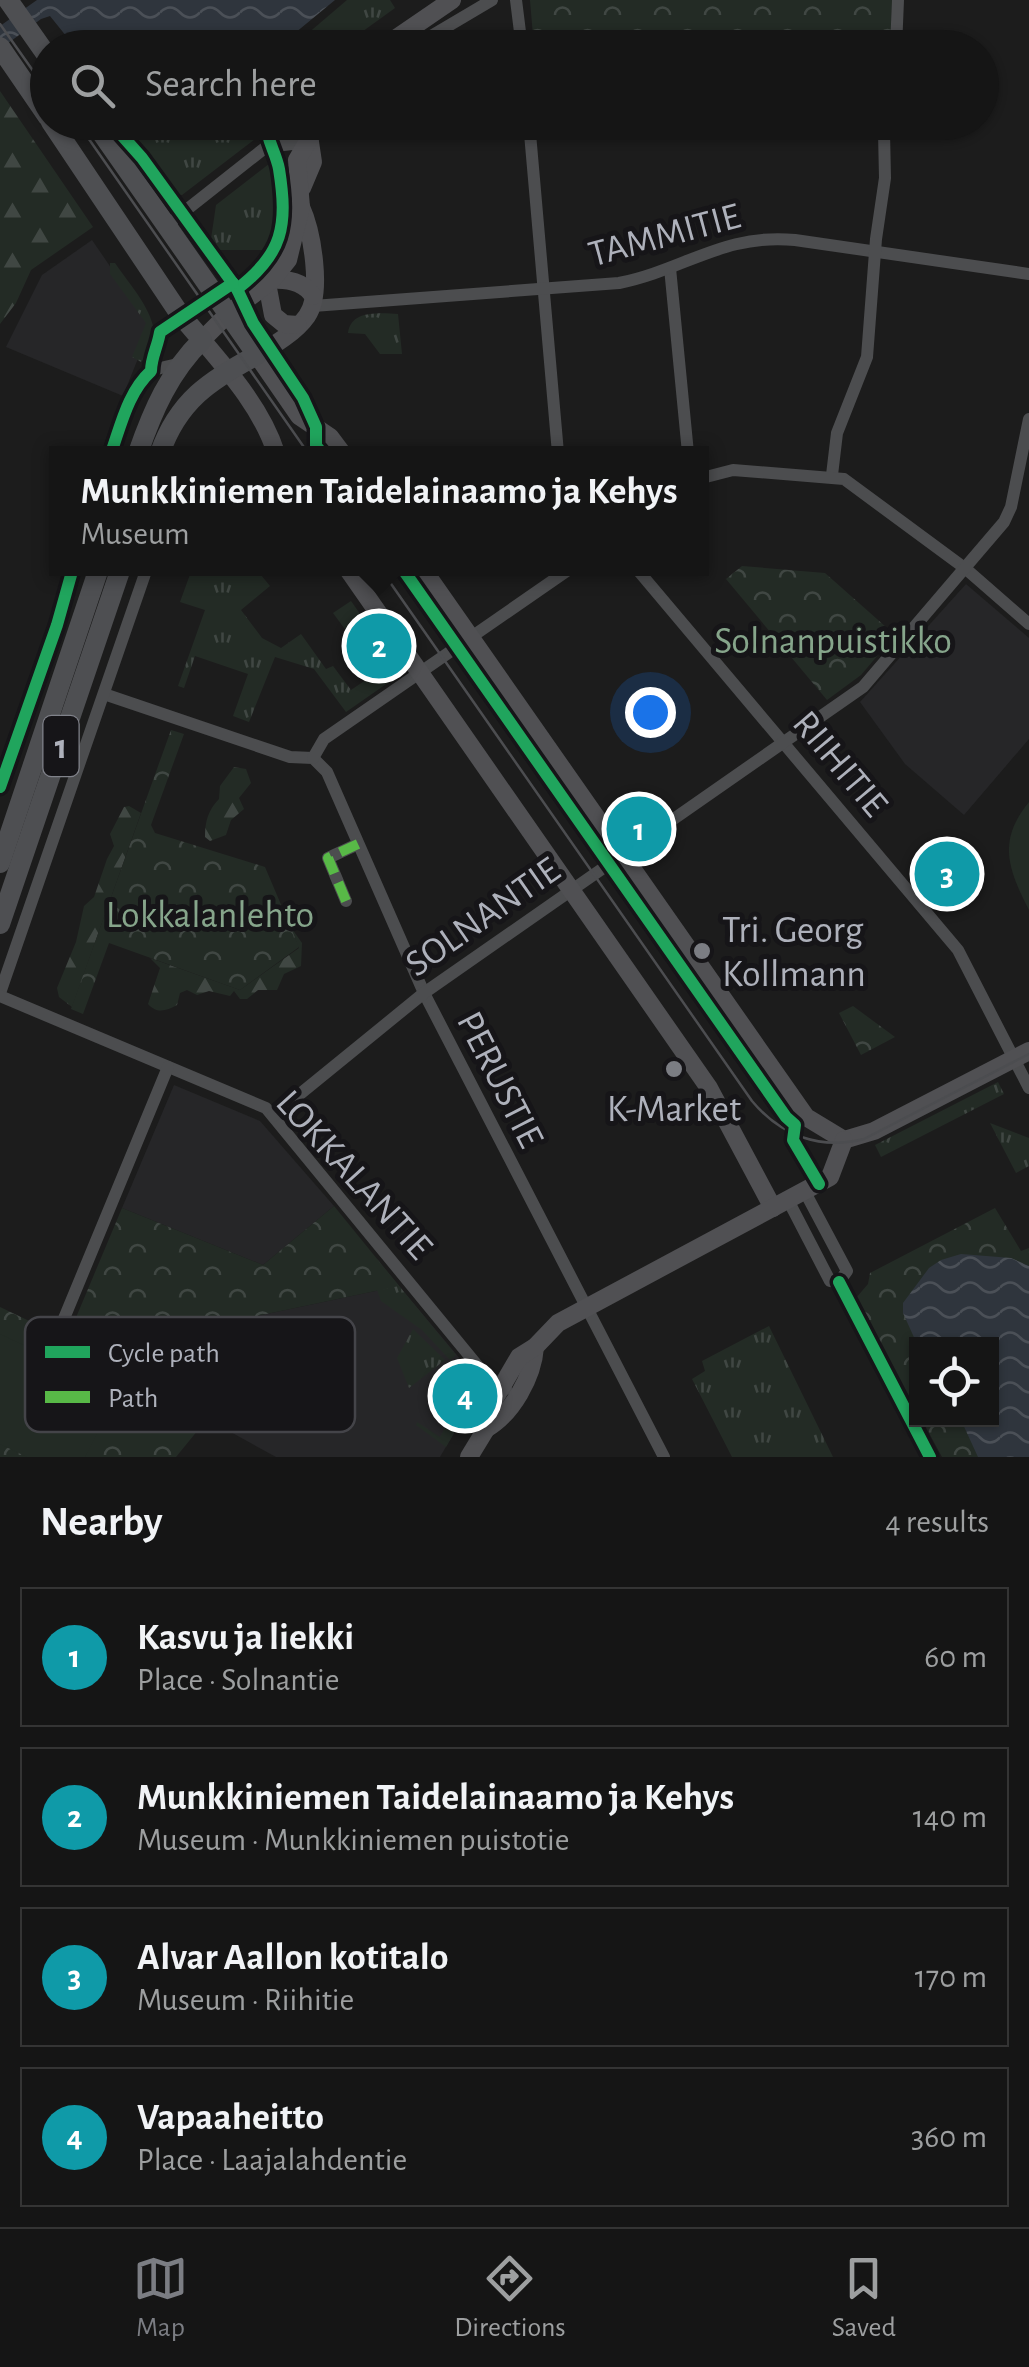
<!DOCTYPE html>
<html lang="en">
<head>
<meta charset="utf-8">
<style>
	:root { --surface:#151515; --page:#1e1e1e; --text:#f1f3f6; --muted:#9d9fa0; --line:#343434; --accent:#7b7d83 }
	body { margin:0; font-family:"Alegreya Sans",sans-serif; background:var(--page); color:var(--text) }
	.controls { position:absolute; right:30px; bottom:30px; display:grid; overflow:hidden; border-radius:0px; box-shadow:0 2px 8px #0004 }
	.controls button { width:90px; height:90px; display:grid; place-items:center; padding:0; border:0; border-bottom:2px solid var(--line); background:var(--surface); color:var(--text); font:50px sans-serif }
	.you { position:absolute; left:650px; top:712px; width:35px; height:35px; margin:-25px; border:8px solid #fff; border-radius:50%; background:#1a73e8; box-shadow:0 0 0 15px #1a73e833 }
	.badge { display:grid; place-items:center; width:65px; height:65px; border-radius:50%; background:var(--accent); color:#fff; font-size:32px; font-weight:700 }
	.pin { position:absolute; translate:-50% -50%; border:5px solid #fff; box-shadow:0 2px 10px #0006 }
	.popup { position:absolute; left:49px; top:446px; width:660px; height:130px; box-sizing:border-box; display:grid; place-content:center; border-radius:0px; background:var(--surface); filter:drop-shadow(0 2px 8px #0005); font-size:32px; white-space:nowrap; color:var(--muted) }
	.popup b { font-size:38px; color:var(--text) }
	.popup::after { content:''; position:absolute; left:50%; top:100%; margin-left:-20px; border:20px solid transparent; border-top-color:var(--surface) }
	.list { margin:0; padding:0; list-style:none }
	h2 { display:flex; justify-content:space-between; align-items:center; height:130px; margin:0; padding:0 40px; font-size:42px }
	h2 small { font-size:32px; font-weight:400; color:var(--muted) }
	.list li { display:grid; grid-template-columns:65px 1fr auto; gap:30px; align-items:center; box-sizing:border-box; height:140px; margin:0 20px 20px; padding:0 20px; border:2px solid var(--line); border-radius:0px }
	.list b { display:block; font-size:38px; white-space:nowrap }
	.list p { margin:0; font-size:32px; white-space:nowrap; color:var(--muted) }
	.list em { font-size:32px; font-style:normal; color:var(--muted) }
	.icon { flex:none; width:55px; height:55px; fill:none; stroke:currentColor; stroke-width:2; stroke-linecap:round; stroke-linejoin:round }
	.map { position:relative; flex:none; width:1029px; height:1457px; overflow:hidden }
	.search { position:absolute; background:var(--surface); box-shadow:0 2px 8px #0004; left:30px; right:30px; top:30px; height:110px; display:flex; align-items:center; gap:25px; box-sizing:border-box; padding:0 35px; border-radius:55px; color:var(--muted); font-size:38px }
	.sheet { height:770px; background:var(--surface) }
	nav { display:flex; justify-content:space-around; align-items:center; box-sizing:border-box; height:140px; border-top:2px solid var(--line); background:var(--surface); font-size:28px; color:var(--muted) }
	nav a { display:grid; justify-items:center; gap:5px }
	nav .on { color:var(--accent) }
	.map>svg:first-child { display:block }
	.built { fill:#262628 }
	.grass { fill:url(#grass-tufts) }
	.forest { fill:url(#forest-firs) }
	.park { fill:url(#park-crowns) }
	.pitch { fill:#232b25 }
	.water { fill:url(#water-waves) }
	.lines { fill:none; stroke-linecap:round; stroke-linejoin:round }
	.street { stroke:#4c4d4f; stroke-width:12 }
	.secondary { stroke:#505053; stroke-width:18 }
	.primary { stroke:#4e4f52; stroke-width:20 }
	.tram { stroke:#4c4d50; stroke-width:2.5 }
	.quiet { stroke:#58b947; stroke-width:10; stroke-dasharray:20 10; stroke-linecap:butt }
	.cycleway-casing { stroke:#161518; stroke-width:19 }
	.cycleway { stroke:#20a55d; stroke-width:12 }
	.poi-dot { fill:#7b7d83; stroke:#161518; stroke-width:4 }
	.labels { text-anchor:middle; stroke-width:10; stroke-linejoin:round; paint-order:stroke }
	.shield { fill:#161518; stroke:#80828a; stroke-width:2.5 }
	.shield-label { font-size:35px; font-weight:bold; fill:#aeb1bb }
	.street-label { font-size:38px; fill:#aeb1bb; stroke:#161518 }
	.park-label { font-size:38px; fill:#86a58b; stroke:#161518 }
	.poi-label { font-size:38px; fill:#aeb1bb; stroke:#161518; text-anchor:start }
	.key { fill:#161518; stroke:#444449; stroke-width:2.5 }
	.key-label { font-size:28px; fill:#aeb1bb }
</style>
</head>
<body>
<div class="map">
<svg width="1029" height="1457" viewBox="0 0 1029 1457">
	<defs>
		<pattern id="grass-tufts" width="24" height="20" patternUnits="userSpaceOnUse" patternTransform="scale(2.5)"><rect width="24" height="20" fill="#232b25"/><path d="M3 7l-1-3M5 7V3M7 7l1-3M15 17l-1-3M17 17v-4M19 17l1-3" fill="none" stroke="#404743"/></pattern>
		<pattern id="forest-firs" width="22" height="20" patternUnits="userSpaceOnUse" patternTransform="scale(2.5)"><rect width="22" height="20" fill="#232b25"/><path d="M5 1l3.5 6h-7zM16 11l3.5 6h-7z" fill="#404743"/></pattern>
		<pattern id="park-crowns" width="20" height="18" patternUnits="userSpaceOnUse" patternTransform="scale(2.5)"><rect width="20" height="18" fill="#232b25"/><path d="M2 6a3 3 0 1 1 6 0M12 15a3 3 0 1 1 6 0" fill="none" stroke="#404743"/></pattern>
		<pattern id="water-waves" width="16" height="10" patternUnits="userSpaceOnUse" patternTransform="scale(2.5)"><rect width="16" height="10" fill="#2f353d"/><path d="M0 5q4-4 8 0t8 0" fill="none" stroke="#4b5057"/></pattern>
	</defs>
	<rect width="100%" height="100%" fill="#1c1c1c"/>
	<g class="built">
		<path d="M92,240L151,326L123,396L6,347L42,275Z"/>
		<path d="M966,584L1029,638V739L964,815L905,764L860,702Z"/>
		<path d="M174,1085L260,1121L334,1206L263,1265L122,1208Z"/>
		<path d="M399,1286L482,1385L440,1457H276L207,1419L257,1316Z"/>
	</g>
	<g class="grass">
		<path d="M347,0H390L395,8L341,47H292Z"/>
		<path d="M261,122L263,133L182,195L175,194L124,127L160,130L187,123Z"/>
		<path d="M269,164L273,165C279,188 280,229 270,250H215L210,246L216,205Z"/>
		<path d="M110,263H115C133,290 176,333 141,362L132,357L146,323L110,274Z"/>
		<path d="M398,314L402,354H380L365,334L348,333C351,310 379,313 398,314Z"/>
		<path d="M192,569H256L270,586L241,610L262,638L281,648L301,634L326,669L333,666L351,690L394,661L402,673L346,712L314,669L275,657L249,722L233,716L248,674L195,656L184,688L178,686L205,610L180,602Z"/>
		<path d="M351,601L370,628L353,640L333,613Z"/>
		<path d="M998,1082L1004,1094L881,1157L875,1145Z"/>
		<path d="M990,1123L1029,1138V1166L1016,1173Z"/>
		<path d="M377,1259L456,1355L450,1360L422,1330L381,1301L377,1290Z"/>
		<path d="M769,1326L833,1457H732L692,1379L705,1371L702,1361Z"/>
		<path d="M413,1329L445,1360L409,1388L397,1358Z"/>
		<path d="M460,1360L482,1385L446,1447L416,1425L417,1422L440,1437L462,1396L440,1374Z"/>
	</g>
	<g class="forest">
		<path d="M0,91L93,227L31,270L16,303L0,324Z"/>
		<path d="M234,767L246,769L251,783L239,798L244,809L231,820L226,835L210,841L205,837C205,822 208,810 219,799L220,786Z"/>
		<path d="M129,806L141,813L72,1007L59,997L57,988L76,942L84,906L94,897L107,859L114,846L110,834L124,807Z"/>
		<path d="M290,926L302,943L301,966L284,974L277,990H258L247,999H240L234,991L230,996L209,991L197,995L187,990L180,993L177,1005C166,1011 157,1014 148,1004L160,968L150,958L240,990L299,948Z"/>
	</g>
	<g class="park">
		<path d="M530,0H892L891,47H534Z"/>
		<path d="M742,566L825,573L895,635L861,675L827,700L726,579Z"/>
		<path d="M171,730L184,734L151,825L155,833L265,867L299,947L240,990L109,943L83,1014L71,1009Z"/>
		<path d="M853,1006L895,1037L861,1055L839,1013Z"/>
		<path d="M334,1206L399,1286L257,1316L207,1419L176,1457H0V1307L67,1339L122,1208L263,1265Z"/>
		<path d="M995,1208L1021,1251L1029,1248V1457H942L922,1420H992V1344H916V1410L856,1298L868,1284L870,1273Z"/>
	</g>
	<g class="pitch">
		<path d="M1029,802V910C1008,869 997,841 1029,802Z"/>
		<path d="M0,1334L119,1390L85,1457H27L0,1444Z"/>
	</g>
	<g class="water">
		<path d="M37,0H335L278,47H75L50,16L41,19L0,49V26Z"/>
		<path d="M961,1254L1011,1258L1029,1266V1457H978L961,1420H992V1344H917L903,1313V1303L929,1268L941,1260Z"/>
	</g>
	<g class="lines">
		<g class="street">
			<path d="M516,0L522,48"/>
			<path d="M411,48L492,0"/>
			<path d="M896,48L898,0"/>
			<path d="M529,122L558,453"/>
			<path d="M166,226L266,147L310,142"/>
			<path d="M670,268L688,453"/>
			<path d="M313,306L619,283C684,270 724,233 795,240L1029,274"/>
			<path d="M111,453C119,430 126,389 148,373C156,368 169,366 178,364"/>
			<path d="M832,475L837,433L867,357L876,239L885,178L884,132L887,122"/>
			<path d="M702,478L733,470L844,479L966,569L1029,624"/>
			<path d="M636,568L958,950L1029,1088"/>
			<path d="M104,694L290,757L313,758L327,772L424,993L664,1457"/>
			<path d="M313,758L324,739L571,568"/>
			<path d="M0,787L57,625L73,568"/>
			<path d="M346,901L328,858L358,844"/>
			<path d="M0,993L147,568"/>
			<path d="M0,996L266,1108L486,1376L506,1389"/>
			<path d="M273,1116L424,993L863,687L1004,522L1011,507L1029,419"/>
			<path d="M788,1200L830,1281L839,1282L847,1271L805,1192"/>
			<path d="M58,1333L168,1067"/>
		</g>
		<g class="secondary">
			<path d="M382,48L452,0"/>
			<path d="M302,188L313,162L310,142"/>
			<path d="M301,207C312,231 323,293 307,316C296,332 274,345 257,355L299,416L330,437L342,453"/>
			<path d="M272,280C288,279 304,282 313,296"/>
			<path d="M267,283L273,315L284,324L298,325"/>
			<path d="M276,453C263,411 231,374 202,340L229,313L272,280L288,260L301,207L297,160L319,122"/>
			<path d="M347,568L709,1088L773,1208"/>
			<path d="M422,568L806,1117L844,1140"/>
			<path d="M844,1140L874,1131L1029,1051"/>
			<path d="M486,1429C512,1414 533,1377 535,1347"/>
			<path d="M469,1457L486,1429L488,1410L519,1357L535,1347L558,1323L830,1177L844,1140"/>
		</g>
		<g class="primary">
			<path d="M8,0L48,57"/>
			<path d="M0,47L48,117"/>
			<path d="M51,122L179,313L202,340C169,373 153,410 138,453"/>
			<path d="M94,122L257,355C210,380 178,401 160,453"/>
			<path d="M0,863L99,568"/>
			<path d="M0,924L121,568"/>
		</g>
		<g class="tram">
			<path d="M0,24L48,92"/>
			<path d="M77,122L308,453"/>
			<path d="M380,568L752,1101C781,1136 820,1150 864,1139L1029,1054"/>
		</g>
		<path class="quiet" d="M346,901L328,858L358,844"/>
		<defs>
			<g id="cycleway">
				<path d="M110,122L142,158L237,289L253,323L303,398L316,427V446L322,453"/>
				<path d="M237,289C283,254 288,226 279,169C276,153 266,139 266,122"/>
				<path d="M111,453C121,425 128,392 151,371C151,357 158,346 160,332L233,283"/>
				<path d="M402,568L786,1117L795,1125L793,1140L819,1184"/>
				<path d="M0,787L57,625L73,568"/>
				<path d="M839,1282L930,1457"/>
			</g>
		</defs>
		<use href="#cycleway" class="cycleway-casing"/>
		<use href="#cycleway" class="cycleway"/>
	</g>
	<g class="poi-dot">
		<circle cx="702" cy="951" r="10"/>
		<circle cx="674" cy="1069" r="10"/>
	</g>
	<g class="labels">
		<rect class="shield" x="43.5" y="716" width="35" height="60" rx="8"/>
		<g class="shield-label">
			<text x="61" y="758">1</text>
		</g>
		<g class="street-label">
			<text transform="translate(664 234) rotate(-15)" y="13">TAMMITIE</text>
			<text transform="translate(841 763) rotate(50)" y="13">RIIHITIE</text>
			<text transform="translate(482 916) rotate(-35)" y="13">SOLNANTIE</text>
			<text transform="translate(501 1079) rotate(63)" y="13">PERUSTIE</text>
			<text transform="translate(355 1174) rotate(48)" y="13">LOKKALANTIE</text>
		</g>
		<g class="park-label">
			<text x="833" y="653">Solnanpuistikko</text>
			<text x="210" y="927">Lokkalanlehto</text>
		</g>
		<g class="poi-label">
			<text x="722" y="942">Tri. Georg<tspan x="722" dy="44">Kollmann</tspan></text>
			<text x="674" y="1121" text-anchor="middle">K-Market</text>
		</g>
	</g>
	<rect x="25" y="1317" width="330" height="115" rx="15" class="key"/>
	<rect x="45" y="1346" width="45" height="12" fill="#20a55d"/>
	<rect x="45" y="1391" width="45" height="12" fill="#58b947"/>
	<g class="key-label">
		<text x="108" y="1362">Cycle path</text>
		<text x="108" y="1407">Path</text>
	</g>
</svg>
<div class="controls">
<button><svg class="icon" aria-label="locate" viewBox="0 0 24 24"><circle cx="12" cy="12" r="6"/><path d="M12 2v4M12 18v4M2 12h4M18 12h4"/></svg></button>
</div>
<div class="you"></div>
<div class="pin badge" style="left:639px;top:829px;background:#0f9aa8">1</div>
<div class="pin badge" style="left:379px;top:646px;background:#0f9aa8">2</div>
<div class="popup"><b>Munkkiniemen Taidelainaamo ja Kehys</b>Museum</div>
<div class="pin badge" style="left:947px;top:874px;background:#0f9aa8">3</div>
<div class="pin badge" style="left:465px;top:1396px;background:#0f9aa8">4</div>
<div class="search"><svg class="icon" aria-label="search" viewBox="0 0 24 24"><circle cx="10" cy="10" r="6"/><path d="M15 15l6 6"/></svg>Search here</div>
</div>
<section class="sheet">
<h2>Nearby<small>4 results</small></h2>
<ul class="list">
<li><span class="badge" style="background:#0f9aa8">1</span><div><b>Kasvu ja liekki</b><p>Place · Solnantie</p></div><em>60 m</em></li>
<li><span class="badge" style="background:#0f9aa8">2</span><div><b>Munkkiniemen Taidelainaamo ja Kehys</b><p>Museum · Munkkiniemen puistotie</p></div><em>140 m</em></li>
<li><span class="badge" style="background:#0f9aa8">3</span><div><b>Alvar Aallon kotitalo</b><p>Museum · Riihitie</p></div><em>170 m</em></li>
<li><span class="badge" style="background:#0f9aa8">4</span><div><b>Vapaaheitto</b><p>Place · Laajalahdentie</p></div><em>360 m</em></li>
</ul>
</section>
<nav>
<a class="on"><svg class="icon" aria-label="map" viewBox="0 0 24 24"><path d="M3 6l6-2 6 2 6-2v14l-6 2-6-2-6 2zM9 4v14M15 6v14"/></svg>Map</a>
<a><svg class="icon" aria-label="directions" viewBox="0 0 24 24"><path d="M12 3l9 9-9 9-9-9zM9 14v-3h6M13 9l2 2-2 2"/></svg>Directions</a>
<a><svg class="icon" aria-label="saved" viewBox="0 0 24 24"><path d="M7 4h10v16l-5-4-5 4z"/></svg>Saved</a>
</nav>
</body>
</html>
